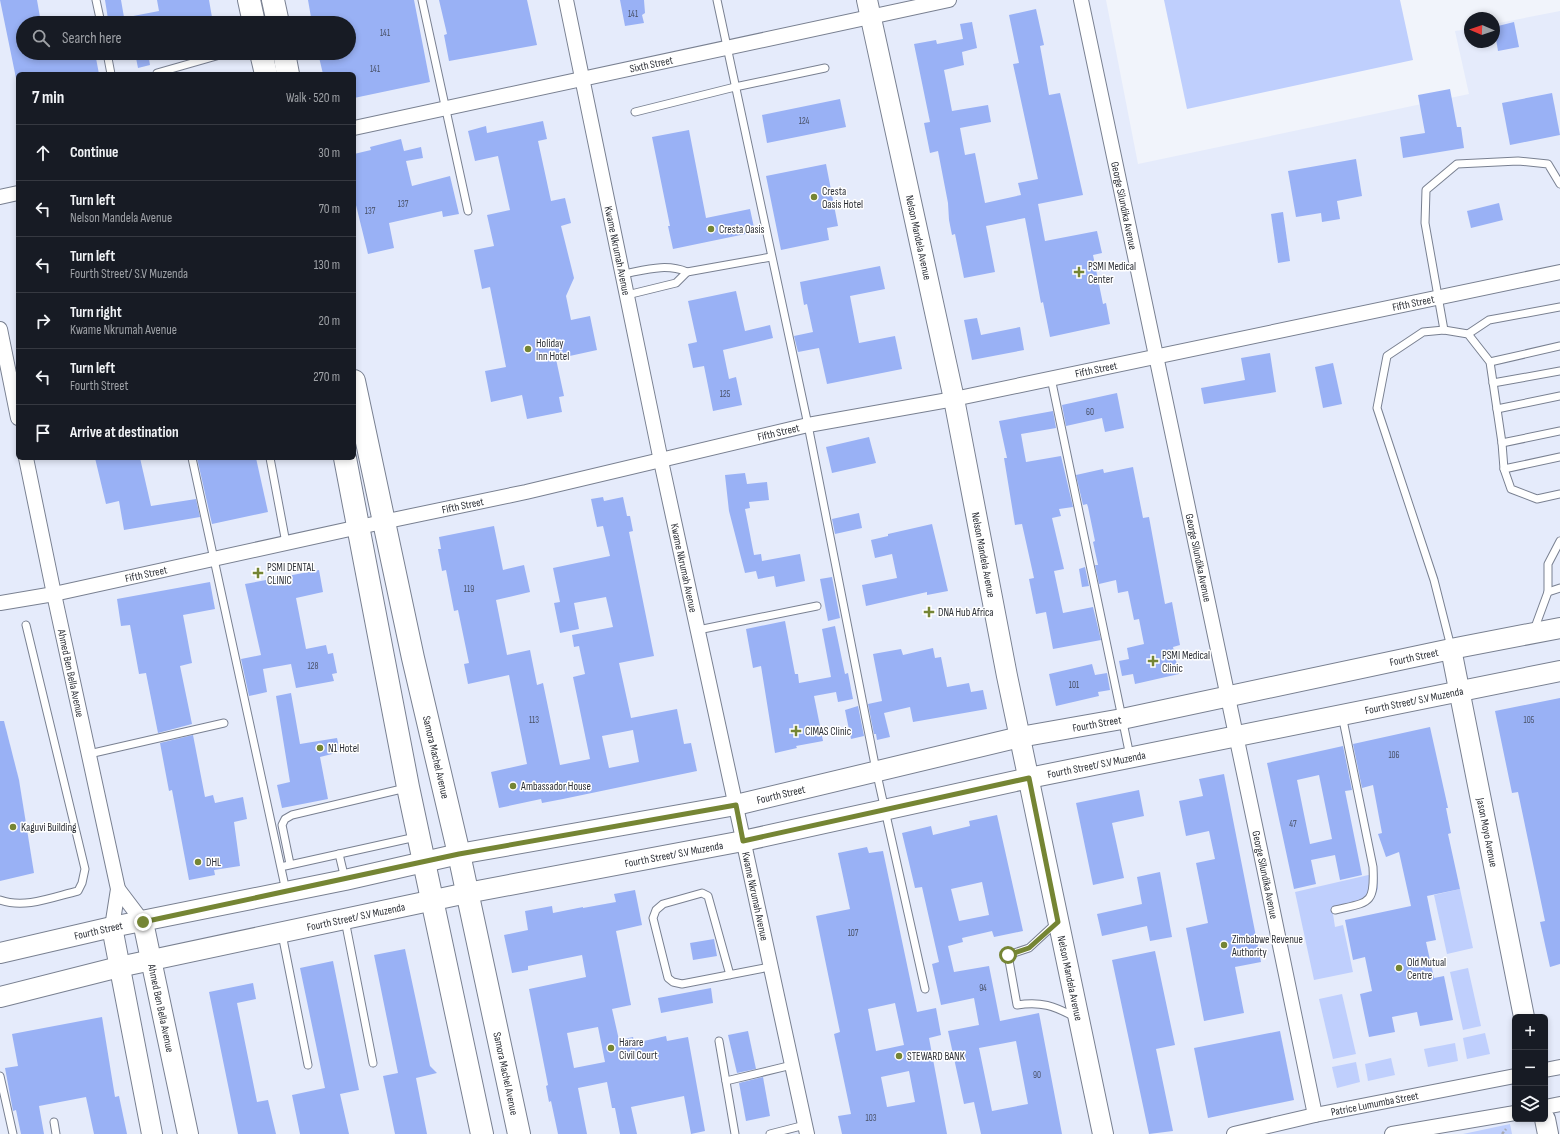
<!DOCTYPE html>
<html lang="en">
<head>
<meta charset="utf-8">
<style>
	:root { --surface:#171b24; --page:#242831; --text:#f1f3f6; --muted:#9ea1a6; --line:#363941 }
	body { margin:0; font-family:"Sofia Sans Condensed",sans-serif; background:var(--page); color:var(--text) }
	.controls { position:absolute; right:12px; bottom:12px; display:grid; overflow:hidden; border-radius:6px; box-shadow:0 2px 6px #0003 }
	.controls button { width:36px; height:36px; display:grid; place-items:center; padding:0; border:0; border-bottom:1px solid var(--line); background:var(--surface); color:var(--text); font:20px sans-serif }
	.compass { position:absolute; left:1464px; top:12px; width:36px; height:36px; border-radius:50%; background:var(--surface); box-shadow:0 2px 6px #0003; rotate:272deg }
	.stop { position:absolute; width:12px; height:12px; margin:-9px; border:3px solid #758534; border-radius:50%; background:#fff }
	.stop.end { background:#758534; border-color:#fff; box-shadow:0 1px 4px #0008 }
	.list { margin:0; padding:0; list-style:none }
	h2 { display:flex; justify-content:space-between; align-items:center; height:52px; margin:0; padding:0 16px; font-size:17px }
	h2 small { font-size:13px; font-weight:400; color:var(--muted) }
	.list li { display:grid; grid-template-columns:26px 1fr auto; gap:12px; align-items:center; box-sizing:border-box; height:56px; padding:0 16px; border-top:1px solid var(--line) }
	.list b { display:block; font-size:15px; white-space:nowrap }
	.list p { margin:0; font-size:13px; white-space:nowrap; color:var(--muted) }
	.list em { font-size:13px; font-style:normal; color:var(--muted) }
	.icon { flex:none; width:22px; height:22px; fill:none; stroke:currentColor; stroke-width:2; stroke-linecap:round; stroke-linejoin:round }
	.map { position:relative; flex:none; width:1560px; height:1134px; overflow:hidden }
	.search { position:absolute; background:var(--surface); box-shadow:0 2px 6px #0003; left:16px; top:16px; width:340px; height:44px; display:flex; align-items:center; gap:10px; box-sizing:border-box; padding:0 14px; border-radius:22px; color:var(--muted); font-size:15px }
	.panel { position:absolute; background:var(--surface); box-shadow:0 2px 6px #0003; left:16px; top:72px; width:340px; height:388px; border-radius:6px }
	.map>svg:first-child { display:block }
	.built { fill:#e5ebfb; fill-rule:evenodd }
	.green { fill:#bfcffd }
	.building { fill:#99b1f5; fill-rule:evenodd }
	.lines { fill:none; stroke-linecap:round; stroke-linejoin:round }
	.lane-casing { stroke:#798091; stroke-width:9 }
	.street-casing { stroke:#798091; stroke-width:16 }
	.secondary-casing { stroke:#798091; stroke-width:22 }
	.highway-casing { stroke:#798091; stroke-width:24 }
	.path { stroke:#a7aab1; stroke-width:2.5; stroke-dasharray:3 2; stroke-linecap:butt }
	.lane { stroke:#fff; stroke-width:7 }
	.street { stroke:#fff; stroke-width:14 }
	.secondary { stroke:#fff; stroke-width:20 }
	.highway { stroke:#fff; stroke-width:22 }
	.route { stroke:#758534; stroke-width:5 }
	.poi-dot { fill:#758534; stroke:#fff; stroke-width:1.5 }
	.labels { text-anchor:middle; stroke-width:3; stroke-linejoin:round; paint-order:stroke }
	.number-label { font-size:9px; fill:#485066 }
	.street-label { font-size:11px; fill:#2d3037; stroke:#fff }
	.poi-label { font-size:11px; fill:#2d3037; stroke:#fff; text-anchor:start }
</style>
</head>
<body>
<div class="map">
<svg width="1560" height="1134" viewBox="0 0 1560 1134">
	<rect width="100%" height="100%" fill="#f1f4fb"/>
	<path class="built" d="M0,0H1106L1138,164L1469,94L1455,31L1470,29V42H1494V24L1560,11V1134H0ZM23,23H349V53H23ZM18,74H354V458H18ZM1515,1017H1545V1119H1515Z"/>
	<g class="green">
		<path d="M1164,0H1400L1413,60L1187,109Z"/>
		<path d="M1377,873L1378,889L1370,903L1333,914L1335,927L1343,925L1353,972L1314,980L1295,892Z"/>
		<path d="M1460,889L1473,948L1447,954L1434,895Z"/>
		<path d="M1468,968L1481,1026L1463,1030L1450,972Z"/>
		<path d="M1342,994L1356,1054L1333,1059L1319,999Z"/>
		<path d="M1485,1033L1490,1054L1467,1059L1463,1038Z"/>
		<path d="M1455,1043L1458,1061L1428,1067L1424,1049Z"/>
		<path d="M1391,1058L1395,1075L1368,1081L1365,1064Z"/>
		<path d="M1356,1062L1360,1082L1337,1088L1332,1067Z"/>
		<path d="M1510,1124L1512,1134H1463Z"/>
	</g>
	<g class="building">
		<path d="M0,0H37L41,23H23V53H95L99,74H18L17,83Z"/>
		<path d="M105,0H121L125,23H111V19H108Z"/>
		<path d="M157,0H209L213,23H128V17L159,11Z"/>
		<path d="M308,0H414L430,82L354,98V74H323L318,53H349V23H312Z"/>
		<path d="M439,0H527L537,45L449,61L444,35L447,34Z"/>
		<path d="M620,0H644L645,13L642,15L644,23L625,26Z"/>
		<path d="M1036,9L1044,45L1040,46L1049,95L1060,93L1083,195L1038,204L1045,241L1097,231L1102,253L1093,255L1103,304L1106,303L1110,324L1050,337L1043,302L1041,303L1025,218L986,226L995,272L964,278L955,234L952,235L949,220L948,203L938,151L930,153L924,123L930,122L914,44L936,40L937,44L963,39L960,24L972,22L977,48L962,52L964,65L944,70L952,111L988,105L991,122L960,128L965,155L975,153L985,203L1021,195L1018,183L1038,179L1013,64L1019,63L1009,15Z"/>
		<path d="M1514,22L1519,47L1498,51L1494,27Z"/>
		<path d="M135,53H148L150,65L138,68Z"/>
		<path d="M1450,89L1457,127H1461L1464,148L1403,158L1400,137L1425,133L1418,95Z"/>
		<path d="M1552,93L1560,135L1510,145L1502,103Z"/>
		<path d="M840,99L846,127L767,143L762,115Z"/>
		<path d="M543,121L547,139L538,141L551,201L565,198L571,223L561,226L574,278L566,296L571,320L590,316L597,350L556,359L564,396L559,397L562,412L527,419L522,395L491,402L485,371L506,367L490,287L482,289L474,250L494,246L487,215L510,210L498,156L475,161L468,131L486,126L487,133Z"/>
		<path d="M689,130L706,218L750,209L755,232L673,249L668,226H670L652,137Z"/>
		<path d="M401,139L404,151L421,147L423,158L406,161L412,186L450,176L459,214L443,217L442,211L389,223L394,248L368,254L354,197V154L371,150L370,147Z"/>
		<path d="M1356,159L1362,196L1337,201L1340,219L1322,222L1321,213L1296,217L1288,171Z"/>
		<path d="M826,164L838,226L827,228L829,240L781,250L766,176Z"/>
		<path d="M1499,203L1503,220L1471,228L1467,211Z"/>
		<path d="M1283,212L1290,261L1278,263L1271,214Z"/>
		<path d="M880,266L885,289L850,296L859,343L895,336L902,369L827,384L819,348L798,352L794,336L813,332L807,304L804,305L800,282Z"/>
		<path d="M736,291L745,331L770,325L773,338L723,350L729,379L736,377L742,405L713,411L704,366L693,368L688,344L697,342L688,301Z"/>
		<path d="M977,318L981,335L1020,327L1024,350L972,360L964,320Z"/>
		<path d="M1270,353L1276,392L1204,404L1201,388L1245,380L1241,358Z"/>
		<path d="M1333,363L1342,404L1323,408L1315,367Z"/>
		<path d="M1117,393L1124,428L1105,432L1102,418L1066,426L1062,405Z"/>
		<path d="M1053,411L1056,428L1021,434L1026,462L1061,456L1073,507L1059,509L1061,516L1052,518L1064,569L1054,571L1063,613L1093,607L1101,640L1053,649L1046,612L1036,614L1029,579L1034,578L1022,524L1015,525L1004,458H1007L999,421Z"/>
		<path d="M869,437L876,463L832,473L826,447Z"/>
		<path d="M95,458H140L151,506L196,499L200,517L124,530L119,501L106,504Z"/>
		<path d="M197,458H256L268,512L212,524Z"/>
		<path d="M1133,467L1143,518L1149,517L1165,604L1172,602L1180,645L1173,647L1179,674L1135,684L1133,674L1122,676L1119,661L1129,659L1127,648L1144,644L1139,619L1134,620L1128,591L1118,593L1116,580L1099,584L1095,565H1098L1093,542L1095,541L1088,507L1087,504L1083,505L1076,475L1103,469L1104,473Z"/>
		<path d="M745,473L747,484L767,482L769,500L749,502L750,508L745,509L754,555L761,554L762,561L800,554L805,581L776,587L774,576L758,579L756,571L745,573L729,511L725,475Z"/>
		<path d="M603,497L604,501L623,497L627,516H630L633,531L629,532L654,656L619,663L631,718L677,709L684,744L691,743L697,771L563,799L542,803L541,799L499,808L491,772L527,764L509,675L468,684L464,664L469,663L458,610L454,611L446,570L442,571L438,549H441L439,537L494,526L503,570L524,565L530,592L496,600L507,655L530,650L537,685L543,683L560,765L590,759L573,677L585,674L579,646L574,647L572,635L613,627L606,597L574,603L579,629L560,633L554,603L560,602L553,568L610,556L603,526L597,527L591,499ZM633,730L639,762L609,768L602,736Z"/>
		<path d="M859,513L862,528L835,534L832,519Z"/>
		<path d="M932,524L948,591L927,595V592L866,606L862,585L897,578L892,554L875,558L871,540L888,536V534Z"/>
		<path d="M1085,567L1089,586L1082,587L1079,569Z"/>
		<path d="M319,570L323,592L296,598L306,649L326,645L328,654L333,653L337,673L332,674L334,681L296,688L291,664L263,669L267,692L249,696L241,659L261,655L245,584Z"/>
		<path d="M832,577L840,618L828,621L820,579Z"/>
		<path d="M210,582L215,609L183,615L192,663L180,666L192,724L158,733L146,673L139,674L130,625L121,626L117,599Z"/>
		<path d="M785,621L795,674H798L799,683L831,677L822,629L835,626L845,674L848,673L853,699L838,702L836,692L814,696L823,741L796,746L797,748L775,753L761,666L753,668L746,629Z"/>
		<path d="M933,648L935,658L941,657L947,687L969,683L971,692L983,690L987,709L913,722L910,707L884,713L890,737L877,740L876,734H874L868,704L882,701L873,654L901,649L903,655Z"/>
		<path d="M1092,664L1095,675L1107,673L1110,690L1098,692L1099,696L1056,706L1049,674Z"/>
		<path d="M291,693L300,744L337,738L340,752L320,757L328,799L282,808L277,785L290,782L276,696Z"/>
		<path d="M1560,698V964L1550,967L1540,922L1545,921L1518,792L1512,793L1495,711Z"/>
		<path d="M858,706L864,736L851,739L845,710Z"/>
		<path d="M0,721H4L19,780L34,873L0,881Z"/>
		<path d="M1430,727L1448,808H1446L1451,833L1448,834L1460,889L1427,896L1436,940L1426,942L1434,978L1444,976L1453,1020L1420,1026L1417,1012L1392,1017L1395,1032L1369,1037L1360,994L1372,991L1365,957L1353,960L1345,920L1411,906L1399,852L1386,857L1378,834L1382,833L1373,785L1362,788L1353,744Z"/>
		<path d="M193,735L205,797L213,795L215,803L243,797L247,819L234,822L240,866L214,870L215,875L189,880L172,790L169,791L160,743Z"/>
		<path d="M1343,746L1352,790L1345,791L1362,875L1340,880L1335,855L1311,860L1316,884L1294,889L1267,763ZM1319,775L1332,839L1310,844L1297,780Z"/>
		<path d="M1224,774L1261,962L1235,967L1244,1013L1204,1021L1186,928L1208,923L1196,863L1215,859L1209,831L1186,836L1179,801L1203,796L1199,779Z"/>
		<path d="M1139,790L1144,816L1112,823L1124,878L1093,885L1076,803Z"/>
		<path d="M997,815L1023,931L994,937L992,931L962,938L963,942L948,946L954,972L989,966L1000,1021L1039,1013L1062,1134H981L974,1102L964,1104L948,1031L979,1025L974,998L941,1005L932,964L939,962L922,887L915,888L902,833L931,826L933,835L970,826L969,821ZM982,882L989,915L959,921L951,889ZM1016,1041L1028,1104L992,1111L979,1048Z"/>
		<path d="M867,847L869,853L883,851L917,1012L936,1008L941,1035L929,1038L947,1134H842L838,1116L851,1114L834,1034L840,1032L816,916L850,909L838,853ZM895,1003L904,1045L876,1051L868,1009ZM909,1071L915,1102L887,1107L881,1077Z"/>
		<path d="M1160,872L1172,937L1150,941L1147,926L1102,936L1097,914L1142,904L1137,877Z"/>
		<path d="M635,890L642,925L616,931L631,1005L612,1009L619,1040L633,1037L635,1043L666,1036L667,1041L688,1037L705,1131L691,1134L684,1096L631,1107L637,1134H620L615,1108H612L607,1082L578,1088L587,1134H558L551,1101L549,1102L546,1086L548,1085L529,989L586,977L582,955L528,966V970L512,973L504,935L528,930L525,911L552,906L553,913L583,907V908L616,902L614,894ZM598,1027L605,1062L574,1068L567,1033Z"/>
		<path d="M714,939L717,956L693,960L690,943Z"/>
		<path d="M405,949L430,1066L437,1073L416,1078L427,1134H395L383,1076L398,1073L374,955Z"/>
		<path d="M1155,951L1175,1045L1156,1049L1173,1131L1149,1134L1112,960Z"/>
		<path d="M333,961L359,1090L340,1094L349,1134H300L292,1095L325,1088L300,968Z"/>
		<path d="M253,983L256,999L237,1003L257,1102L268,1100L276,1134H238L209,992Z"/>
		<path d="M711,988L713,1003L661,1013L658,998Z"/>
		<path d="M102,1017L115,1097L119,1096L127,1134H94L86,1097L39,1106L44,1134H21L16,1110L13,1111L5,1068L18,1066L12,1034Z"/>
		<path d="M748,1031L756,1069L737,1073L728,1035Z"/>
		<path d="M1280,1031L1294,1100L1208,1118L1194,1048Z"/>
		<path d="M763,1077L770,1116L746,1121L739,1083Z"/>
	</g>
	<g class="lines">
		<defs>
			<g id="lane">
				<path d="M96,0L101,23"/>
				<path d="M422,0L468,211"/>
				<path d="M717,0L808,425L876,770L925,989"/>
				<path d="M107,53L111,74"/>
				<path d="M157,73L227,53"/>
				<path d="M635,112L735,87L825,68"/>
				<path d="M623,274C645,270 666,263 687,272"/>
				<path d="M627,295L676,283L687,272L771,257"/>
				<path d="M1444,330L1425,223L1426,190L1457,164L1518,161L1548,164L1560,184"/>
				<path d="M1468,334L1489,320L1560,307"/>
				<path d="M1490,362L1560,346"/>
				<path d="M1051,378L1130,756"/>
				<path d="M1493,383L1560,371"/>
				<path d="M1497,409L1560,396"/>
				<path d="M1502,443L1560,431"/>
				<path d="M192,458L286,891"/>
				<path d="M270,458L286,543"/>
				<path d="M1504,469L1560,457"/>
				<path d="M1548,592V564L1560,541"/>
				<path d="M698,630L817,606"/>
				<path d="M1534,630L1548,592L1560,588"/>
				<path d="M1451,647L1434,580L1377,408L1387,356L1423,332L1444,330L1468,334L1490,362L1502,443L1504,469L1511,489L1537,499L1560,494"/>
				<path d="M89,754L224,723"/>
				<path d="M339,854L345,879"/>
				<path d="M290,864L282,825L285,819L292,815L406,788"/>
				<path d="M285,866L416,837"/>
				<path d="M0,900C25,909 53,897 78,891L82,883L85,869L26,625"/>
				<path d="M1335,910C1369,902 1375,905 1373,867L1342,715"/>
				<path d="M345,920L373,1063"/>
				<path d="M1056,923L1029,948L1008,955L1017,1005C1041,1001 1054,1006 1075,1017"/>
				<path d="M282,934L308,1065"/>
				<path d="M730,975L708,896L702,893L663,904L656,910L653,918L668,978L673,982L682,984L770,967"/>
				<path d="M719,1041L735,1134"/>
				<path d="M0,1076L13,1134"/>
				<path d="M726,1081L792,1065"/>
				<path d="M54,1122L56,1134"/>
				<path d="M770,1134L805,1125"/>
			</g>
			<g id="street">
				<path id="s1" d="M566,0L661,461L807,1134"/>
				<path id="s2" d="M1081,0C1159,372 1239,743 1315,1115"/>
				<path id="s3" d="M354,128L949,0"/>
				<path d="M0,197L18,193"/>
				<path d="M0,329L18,418"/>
				<path id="s4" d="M26,458L54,594L118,889L112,927"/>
				<path id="s5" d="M0,603L54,594L359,527L526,492L808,425L954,399L1560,272"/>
				<path d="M118,889L143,922"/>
				<path d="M1545,1070L1560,1067"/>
				<path d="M1545,1107L1560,1104"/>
				<path id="s6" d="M1234,1134L1315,1115L1515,1076"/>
				<path d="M1392,1134L1515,1113"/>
			</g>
			<g id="secondary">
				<path id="s7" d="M867,0L954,399L1007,676L1103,1134"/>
				<path id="s8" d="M1451,649L1524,1017"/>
				<path id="s9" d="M143,922L188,1134"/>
				<path d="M112,927L152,1134"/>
				<path id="s10" d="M0,953L112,927L345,880L459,854L736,805L1020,737L1122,719L1451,649L1560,628"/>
				<path id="s11" d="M0,997L119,967L467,893L743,841L1029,778L1560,671"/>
				<path d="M1545,1119L1548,1134"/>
			</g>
			<g id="highway">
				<path d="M249,0L254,23"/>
				<path d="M273,0L278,23"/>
				<path d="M261,53L266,74"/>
				<path d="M284,53L288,74"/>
				<path id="s12" d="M354,381L413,658L459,854L519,1134"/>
				<path d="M345,458L408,787L482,1134"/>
			</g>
		</defs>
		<use href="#lane" class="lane-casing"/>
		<use href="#street" class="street-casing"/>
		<use href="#secondary" class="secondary-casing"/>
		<use href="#highway" class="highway-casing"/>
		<path class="path" d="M1502,1134L1506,1129"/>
		<use href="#lane" class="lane"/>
		<use href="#street" class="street"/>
		<use href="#secondary" class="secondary"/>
		<use href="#highway" class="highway"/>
	</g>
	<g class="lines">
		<path class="route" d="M143,922L459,854L736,805L743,841L1029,778L1058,922L1029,948L1008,955"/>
	</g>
	<g class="poi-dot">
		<circle cx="814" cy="197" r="4"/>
		<circle cx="711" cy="229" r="4"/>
		<path d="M1077 266h4v4h4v4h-4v4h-4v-4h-4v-4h4z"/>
		<circle cx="528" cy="349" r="4"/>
		<path d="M256 567h4v4h4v4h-4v4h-4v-4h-4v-4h4z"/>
		<path d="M927 606h4v4h4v4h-4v4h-4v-4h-4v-4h4z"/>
		<path d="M1151 655h4v4h4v4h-4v4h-4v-4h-4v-4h4z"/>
		<path d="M794 725h4v4h4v4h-4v4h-4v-4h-4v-4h4z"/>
		<circle cx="320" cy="748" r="4"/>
		<circle cx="513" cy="786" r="4"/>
		<circle cx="13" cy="827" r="4"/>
		<circle cx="198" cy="862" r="4"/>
		<circle cx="1224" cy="945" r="4"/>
		<circle cx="1399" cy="968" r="4"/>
		<circle cx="611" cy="1048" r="4"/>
		<circle cx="899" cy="1056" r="4"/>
	</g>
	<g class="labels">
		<g class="number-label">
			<text x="633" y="17">141</text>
			<text x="385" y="36">141</text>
			<text x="375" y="72">141</text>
			<text x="804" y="124">124</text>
			<text x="403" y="207">137</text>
			<text x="370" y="214">137</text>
			<text x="725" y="397">125</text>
			<text x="1090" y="415">60</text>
			<text x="469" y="592">119</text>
			<text x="313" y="669">128</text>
			<text x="1074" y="688">101</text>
			<text x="534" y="723">113</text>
			<text x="1529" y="723">105</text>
			<text x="1394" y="758">106</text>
			<text x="1293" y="827">47</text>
			<text x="853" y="936">107</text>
			<text x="983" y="991">94</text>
			<text x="1037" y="1078">90</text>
			<text x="871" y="1121">103</text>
		</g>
		<g class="street-label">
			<text dy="4" stroke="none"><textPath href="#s3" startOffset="304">Sixth Street</textPath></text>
			<text dy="4" stroke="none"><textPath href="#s2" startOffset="210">George Silundika Avenue</textPath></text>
			<text dy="4" stroke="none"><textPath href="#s7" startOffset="243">Nelson Mandela Avenue</textPath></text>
			<text dy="4" stroke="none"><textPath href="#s1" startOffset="256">Kwame Nkrumah Avenue</textPath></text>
			<text dy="4" stroke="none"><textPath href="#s5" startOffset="1445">Fifth Street</textPath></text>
			<text dy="4" stroke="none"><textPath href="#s5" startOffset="1121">Fifth Street</textPath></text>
			<text dy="4" stroke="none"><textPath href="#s5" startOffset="797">Fifth Street</textPath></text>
			<text dy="4" stroke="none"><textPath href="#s5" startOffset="473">Fifth Street</textPath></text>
			<text dy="4" stroke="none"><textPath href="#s7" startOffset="567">Nelson Mandela Avenue</textPath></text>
			<text dy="4" stroke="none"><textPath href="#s2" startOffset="570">George Silundika Avenue</textPath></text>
			<text dy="4" stroke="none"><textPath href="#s1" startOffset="580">Kwame Nkrumah Avenue</textPath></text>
			<text dy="4" stroke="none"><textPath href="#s5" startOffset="149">Fifth Street</textPath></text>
			<text dy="4" stroke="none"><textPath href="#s10" startOffset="1445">Fourth Street</textPath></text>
			<text dy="4" stroke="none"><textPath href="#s4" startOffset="220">Ahmed Ben Bella Avenue</textPath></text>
			<text dy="4" stroke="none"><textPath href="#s11" startOffset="1445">Fourth Street/ S.V Muzenda</textPath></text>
			<text dy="4" stroke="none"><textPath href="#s10" startOffset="1121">Fourth Street</textPath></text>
			<text dy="4" stroke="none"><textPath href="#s12" startOffset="385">Samora Machel Avenue</textPath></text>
			<text dy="4" stroke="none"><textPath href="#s11" startOffset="1121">Fourth Street/ S.V Muzenda</textPath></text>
			<text dy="4" stroke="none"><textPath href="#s10" startOffset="797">Fourth Street</textPath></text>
			<text dy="4" stroke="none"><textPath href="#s8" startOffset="187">Jason Moyo Avenue</textPath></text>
			<text dy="4" stroke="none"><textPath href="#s11" startOffset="689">Fourth Street/ S.V Muzenda</textPath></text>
			<text dy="4" stroke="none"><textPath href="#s2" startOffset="894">George Silundika Avenue</textPath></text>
			<text dy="4" stroke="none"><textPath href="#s1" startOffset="916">Kwame Nkrumah Avenue</textPath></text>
			<text dy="4" stroke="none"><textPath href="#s11" startOffset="365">Fourth Street/ S.V Muzenda</textPath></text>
			<text dy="4" stroke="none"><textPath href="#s10" startOffset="101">Fourth Street</textPath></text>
			<text dy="4" stroke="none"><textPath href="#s7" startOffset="999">Nelson Mandela Avenue</textPath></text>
			<text dy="4" stroke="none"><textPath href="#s9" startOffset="88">Ahmed Ben Bella Avenue</textPath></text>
			<text dy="4" stroke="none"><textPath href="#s12" startOffset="709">Samora Machel Avenue</textPath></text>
			<text dy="4" stroke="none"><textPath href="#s6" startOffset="144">Patrice Lumumba Street</textPath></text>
		</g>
		<g class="poi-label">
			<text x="822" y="195">Cresta<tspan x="822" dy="13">Oasis Hotel</tspan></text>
			<text x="719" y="233">Cresta Oasis</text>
			<text x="1088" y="270">PSMI Medical<tspan x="1088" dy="13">Center</tspan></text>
			<text x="536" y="347">Holiday<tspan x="536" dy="13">Inn Hotel</tspan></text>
			<text x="267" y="571">PSMI DENTAL<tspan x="267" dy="13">CLINIC</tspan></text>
			<text x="938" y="616">DNA Hub Africa</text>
			<text x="1162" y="659">PSMI Medical<tspan x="1162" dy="13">Clinic</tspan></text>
			<text x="805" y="735">CIMAS Clinic</text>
			<text x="328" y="752">N1 Hotel</text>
			<text x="521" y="790">Ambassador House</text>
			<text x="21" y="831">Kaguvi Building</text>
			<text x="206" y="866">DHL</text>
			<text x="1232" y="943">Zimbabwe Revenue<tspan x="1232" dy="13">Authority</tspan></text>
			<text x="1407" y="966">Old Mutual<tspan x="1407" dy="13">Centre</tspan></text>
			<text x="619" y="1046">Harare<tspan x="619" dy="13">Civil Court</tspan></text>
			<text x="907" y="1060">STEWARD BANK</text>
		</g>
	</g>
</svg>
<div class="controls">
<button>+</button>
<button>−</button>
<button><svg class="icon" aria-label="layers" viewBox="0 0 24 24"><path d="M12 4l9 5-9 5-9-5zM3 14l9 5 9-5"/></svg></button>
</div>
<svg class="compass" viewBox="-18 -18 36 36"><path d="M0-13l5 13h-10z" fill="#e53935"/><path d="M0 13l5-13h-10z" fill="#9ea1a6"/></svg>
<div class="stop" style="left:1008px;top:955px"></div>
<div class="stop end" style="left:143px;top:922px"></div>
<div class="search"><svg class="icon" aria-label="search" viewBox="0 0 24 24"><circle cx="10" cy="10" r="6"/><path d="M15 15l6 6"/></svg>Search here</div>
<section class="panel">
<h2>7 min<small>Walk · 520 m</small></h2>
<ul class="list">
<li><svg class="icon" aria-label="ahead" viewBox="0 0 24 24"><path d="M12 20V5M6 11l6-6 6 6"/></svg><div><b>Continue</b></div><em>30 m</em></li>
<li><svg class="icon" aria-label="left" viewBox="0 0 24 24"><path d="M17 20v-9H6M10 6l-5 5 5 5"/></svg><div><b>Turn left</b><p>Nelson Mandela Avenue</p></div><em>70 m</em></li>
<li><svg class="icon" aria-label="left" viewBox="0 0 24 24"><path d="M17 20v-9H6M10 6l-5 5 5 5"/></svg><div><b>Turn left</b><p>Fourth Street/ S.V Muzenda</p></div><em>130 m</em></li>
<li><svg class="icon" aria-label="right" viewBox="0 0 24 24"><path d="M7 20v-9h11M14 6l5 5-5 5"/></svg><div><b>Turn right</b><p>Kwame Nkrumah Avenue</p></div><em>20 m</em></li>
<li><svg class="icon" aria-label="left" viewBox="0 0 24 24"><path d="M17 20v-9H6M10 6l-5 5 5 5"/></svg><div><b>Turn left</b><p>Fourth Street</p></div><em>270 m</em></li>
<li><svg class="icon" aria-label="arrive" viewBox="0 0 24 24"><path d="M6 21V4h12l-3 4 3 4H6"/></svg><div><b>Arrive at destination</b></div></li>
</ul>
</section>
</div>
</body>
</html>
